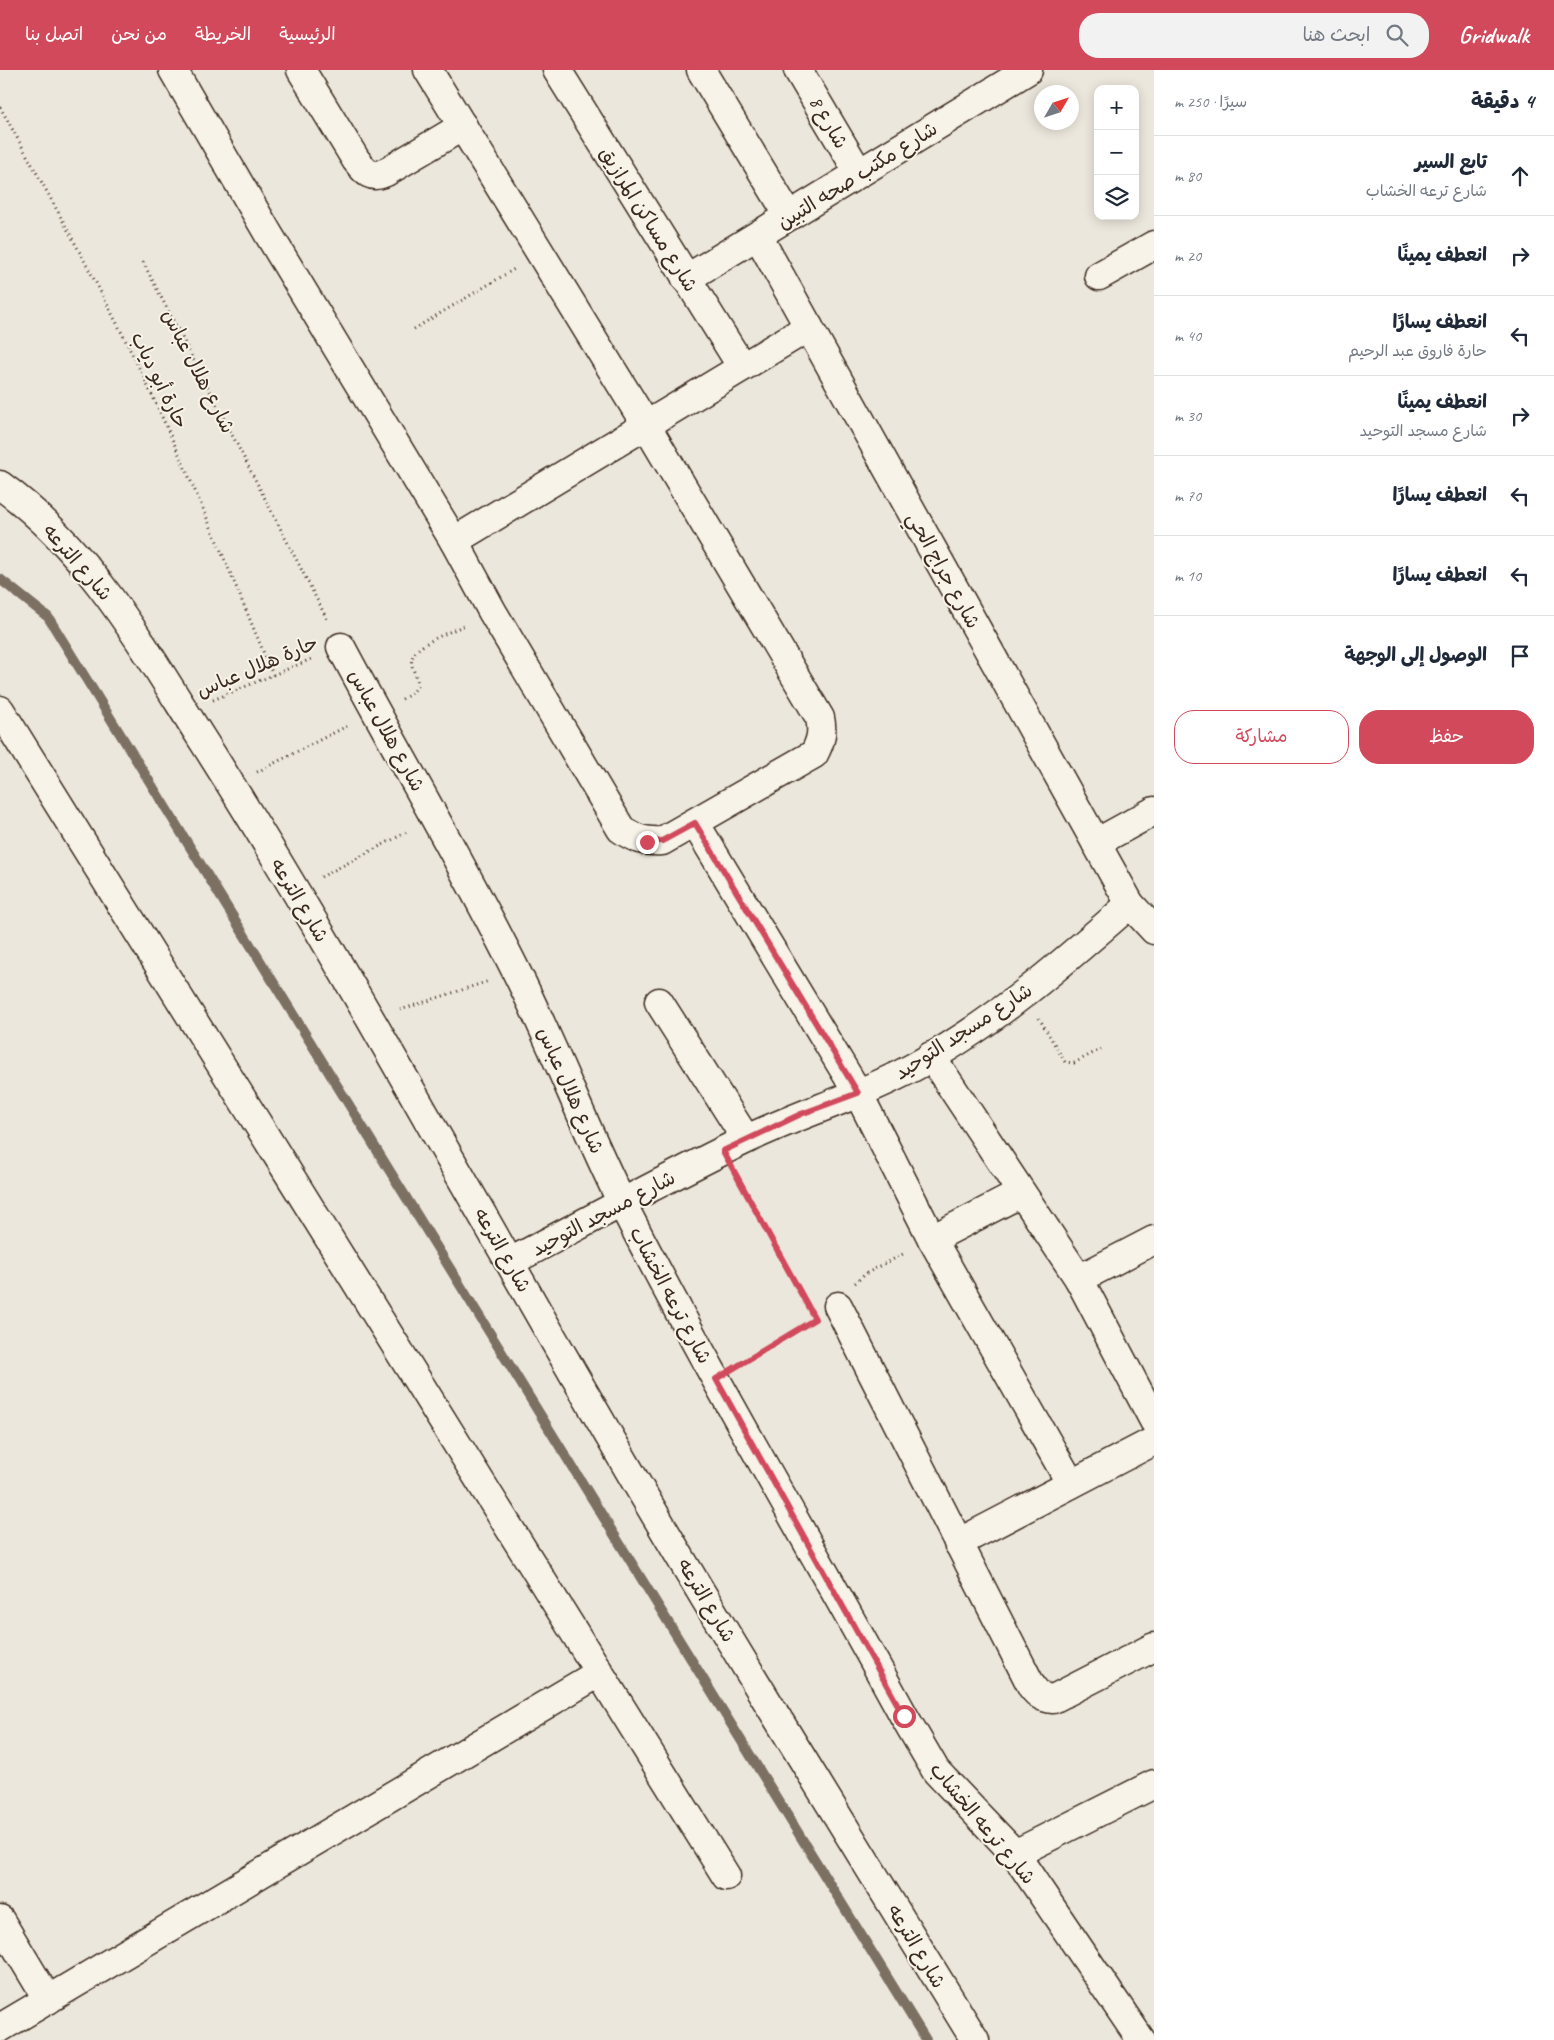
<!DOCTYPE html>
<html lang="ar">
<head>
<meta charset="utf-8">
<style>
	:root { --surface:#fff; --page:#f2f2f3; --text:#1f2937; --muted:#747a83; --line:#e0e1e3; --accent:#d1495b }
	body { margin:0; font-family:Caveat,"Playpen Sans Arabic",sans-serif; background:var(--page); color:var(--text); direction:rtl }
	.controls { position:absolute; right:15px; top:15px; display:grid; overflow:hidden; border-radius:10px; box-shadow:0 2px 12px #0003 }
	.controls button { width:45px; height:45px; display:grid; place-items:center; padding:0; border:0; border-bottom:1px solid var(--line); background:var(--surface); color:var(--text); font:25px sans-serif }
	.compass { position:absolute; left:1034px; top:15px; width:45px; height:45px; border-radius:50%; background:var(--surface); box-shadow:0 2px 12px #0003; rotate:51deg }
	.stop { position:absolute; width:15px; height:15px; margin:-11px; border:4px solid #d1495b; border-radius:50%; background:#fff }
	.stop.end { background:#d1495b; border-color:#fff; box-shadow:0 1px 5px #0008 }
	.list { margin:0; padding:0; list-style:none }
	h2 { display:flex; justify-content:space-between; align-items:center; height:65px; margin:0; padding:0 20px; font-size:21px }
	h2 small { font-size:16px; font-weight:400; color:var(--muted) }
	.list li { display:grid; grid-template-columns:32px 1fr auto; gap:15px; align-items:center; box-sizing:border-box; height:80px; padding:0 20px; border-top:1px solid var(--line) }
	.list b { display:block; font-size:19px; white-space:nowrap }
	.list p { margin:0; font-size:16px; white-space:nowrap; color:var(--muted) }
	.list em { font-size:16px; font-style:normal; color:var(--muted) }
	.actions { display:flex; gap:10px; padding:15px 20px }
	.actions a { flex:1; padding:11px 0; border:1px solid var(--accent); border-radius:20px; text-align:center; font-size:18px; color:var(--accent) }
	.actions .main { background:var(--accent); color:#fff }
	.icon { flex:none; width:28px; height:28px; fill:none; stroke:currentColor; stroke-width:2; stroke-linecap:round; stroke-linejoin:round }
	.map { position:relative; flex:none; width:1154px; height:1970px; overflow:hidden; direction:ltr }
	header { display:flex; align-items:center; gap:30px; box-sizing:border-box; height:70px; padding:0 25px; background:var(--accent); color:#fff }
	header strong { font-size:24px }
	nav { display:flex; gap:28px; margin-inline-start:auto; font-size:18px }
	.search { width:350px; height:45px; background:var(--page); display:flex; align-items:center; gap:12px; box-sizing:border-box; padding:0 18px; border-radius:20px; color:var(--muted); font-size:19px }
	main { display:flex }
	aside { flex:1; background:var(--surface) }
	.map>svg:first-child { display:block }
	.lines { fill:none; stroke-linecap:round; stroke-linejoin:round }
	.stream { stroke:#7c7064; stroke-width:10 }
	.minor-casing { stroke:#3b2a1e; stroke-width:31 }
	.path { stroke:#3b2a1e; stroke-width:3; stroke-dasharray:1 4; stroke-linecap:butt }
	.minor { stroke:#f7f3e8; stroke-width:28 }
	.route { stroke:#d1495b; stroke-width:6 }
	.labels { text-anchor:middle; stroke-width:4; stroke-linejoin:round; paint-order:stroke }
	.street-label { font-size:20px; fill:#3b2a1e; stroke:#f7f3e8 }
</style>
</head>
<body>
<header>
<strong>Gridwalk</strong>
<div class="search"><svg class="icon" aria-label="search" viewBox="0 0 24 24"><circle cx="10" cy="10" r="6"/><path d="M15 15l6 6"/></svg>ابحث هنا</div>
<nav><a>الرئيسية</a><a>الخريطة</a><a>من نحن</a><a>اتصل بنا</a></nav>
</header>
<main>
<aside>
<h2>4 دقيقة<small>سيرًا · 250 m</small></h2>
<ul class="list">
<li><svg class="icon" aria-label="ahead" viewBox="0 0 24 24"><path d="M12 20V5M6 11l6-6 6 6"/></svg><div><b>تابع السير</b><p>شارع ترعه الخشاب</p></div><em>80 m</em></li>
<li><svg class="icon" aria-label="right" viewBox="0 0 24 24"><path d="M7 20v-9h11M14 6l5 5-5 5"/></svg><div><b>انعطف يمينًا</b></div><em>20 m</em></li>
<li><svg class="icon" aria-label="left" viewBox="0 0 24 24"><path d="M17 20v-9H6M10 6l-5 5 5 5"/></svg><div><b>انعطف يسارًا</b><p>حارة فاروق عبد الرحيم</p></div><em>40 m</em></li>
<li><svg class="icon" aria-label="right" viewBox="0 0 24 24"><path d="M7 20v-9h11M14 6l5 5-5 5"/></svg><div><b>انعطف يمينًا</b><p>شارع مسجد التوحيد</p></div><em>30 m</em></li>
<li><svg class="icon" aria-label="left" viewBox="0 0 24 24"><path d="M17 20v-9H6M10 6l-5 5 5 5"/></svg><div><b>انعطف يسارًا</b></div><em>70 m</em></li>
<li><svg class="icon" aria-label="left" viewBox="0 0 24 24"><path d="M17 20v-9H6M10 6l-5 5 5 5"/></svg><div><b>انعطف يسارًا</b></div><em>10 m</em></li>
<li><svg class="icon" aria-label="arrive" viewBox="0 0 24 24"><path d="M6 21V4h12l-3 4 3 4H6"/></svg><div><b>الوصول إلى الوجهة</b></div></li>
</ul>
<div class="actions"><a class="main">حفظ</a><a>مشاركة</a></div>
</aside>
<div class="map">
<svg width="1154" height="1970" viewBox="0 0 1154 1970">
	<rect width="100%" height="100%" fill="#ece7dc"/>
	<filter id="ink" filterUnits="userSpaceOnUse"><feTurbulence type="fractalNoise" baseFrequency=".02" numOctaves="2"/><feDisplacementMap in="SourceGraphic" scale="10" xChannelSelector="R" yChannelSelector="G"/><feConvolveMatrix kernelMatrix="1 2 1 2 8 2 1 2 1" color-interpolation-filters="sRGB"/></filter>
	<g filter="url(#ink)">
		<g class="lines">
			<path class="stream" d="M0,509L48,547L926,1970"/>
			<defs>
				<g id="minor">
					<path d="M173,0L269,165L454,471L492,541L621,759C635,769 645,772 662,771L814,684C821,671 823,662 820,648L646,355L428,0"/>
					<path d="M301,0L356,90C366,103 371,109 386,102L463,56"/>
					<path d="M557,0L742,297"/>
					<path d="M701,0L789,146"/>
					<path d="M798,0L859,103"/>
					<path d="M758,166L1130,834L1154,860"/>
					<path d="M1099,206L1154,175"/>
					<path d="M686,209L1028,0"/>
					<path d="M0,415C89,479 143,576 200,666C283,796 360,930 436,1064C522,1213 606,1364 695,1512C787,1666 882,1817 975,1970"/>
					<path d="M454,471L809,257"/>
					<path d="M341,577C399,686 462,792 517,903C555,979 585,1059 623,1135C711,1308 811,1475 904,1646L936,1701L1015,1784L1141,1970"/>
					<path d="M0,640L726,1806"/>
					<path d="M695,753L858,1023L932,1169L1071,1414"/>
					<path d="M1096,773L1154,741"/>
					<path d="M659,932L746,1069"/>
					<path d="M931,986L1079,1209L1154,1351"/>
					<path d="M932,1169L1021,1123"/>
					<path d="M510,1192C588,1151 666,1108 745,1070C800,1043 859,1027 912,998C992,955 1062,894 1130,834"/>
					<path d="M1079,1209L1154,1170"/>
					<path d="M838,1236L1032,1617C1038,1625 1043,1628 1053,1629L1154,1577"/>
					<path d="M958,1473L1154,1371"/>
					<path d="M1015,1784L1154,1714"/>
					<path d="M0,1850L48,1930"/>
					<path d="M0,1958L599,1603"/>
				</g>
			</defs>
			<use href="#minor" class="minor-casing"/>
			<g class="path">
				<path d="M0,37C49,125 98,213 142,304C189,403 231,504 273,605"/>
				<path d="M143,192L328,551"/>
				<path d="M414,259L516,198"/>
				<path d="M402,629C435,612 403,602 414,584C422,572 452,561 465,555"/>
				<path d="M213,630L314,588"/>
				<path d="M257,702L349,655"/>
				<path d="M321,807L409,761"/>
				<path d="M400,940L489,911"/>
				<path d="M1039,948L1065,992L1074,993L1101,979"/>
				<path d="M737,1107L808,1236"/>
				<path d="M855,1213L867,1203L905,1183"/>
				<path d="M740,1295L812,1251"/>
			</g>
			<use href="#minor" class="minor"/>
		</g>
	</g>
	<g class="lines" filter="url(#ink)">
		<path class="route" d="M647,772L662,771L695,753L858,1023L801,1044L723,1081L815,1249L716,1309L904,1646"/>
	</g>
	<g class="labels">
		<g class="street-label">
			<text transform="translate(829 52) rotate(60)" y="7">شارع 8</text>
			<text transform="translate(857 105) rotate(-32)" y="7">شارع مكتب صحه التبين</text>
			<text transform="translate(649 149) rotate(58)" y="7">شارع مساكن المرازيق</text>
			<text transform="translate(199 301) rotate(63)" y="7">شارع هلال عباس</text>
			<text transform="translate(160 310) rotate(64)" y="7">حارة أبو دياب</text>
			<text transform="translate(78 492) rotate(49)" y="7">شارع الترعه</text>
			<text transform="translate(944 500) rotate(61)" y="7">شارع جراج الحي</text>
			<text transform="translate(257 596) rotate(-23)" y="7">حارة هلال عباس</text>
			<text transform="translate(387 660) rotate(61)" y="7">شارع هلال عباس</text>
			<text transform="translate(300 830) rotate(59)" y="7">شارع الترعه</text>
			<text transform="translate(963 961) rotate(-33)" y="7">شارع مسجد التوحيد</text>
			<text transform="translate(571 1020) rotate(66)" y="7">شارع هلال عباس</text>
			<text transform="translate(603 1143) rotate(-28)" y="7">شارع مسجد التوحيد</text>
			<text transform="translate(503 1180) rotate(60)" y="7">شارع الترعه</text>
			<text transform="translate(671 1225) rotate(62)" y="7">شارع ترعه الخشاب</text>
			<text transform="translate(707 1530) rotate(59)" y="7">شارع الترعه</text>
			<text transform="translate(983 1753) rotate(50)" y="7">شارع ترعه الخشاب</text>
			<text transform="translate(917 1876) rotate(59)" y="7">شارع الترعه</text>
		</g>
	</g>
</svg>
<div class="controls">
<button>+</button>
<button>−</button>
<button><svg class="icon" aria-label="layers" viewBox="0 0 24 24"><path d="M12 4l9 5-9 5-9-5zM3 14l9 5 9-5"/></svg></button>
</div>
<svg class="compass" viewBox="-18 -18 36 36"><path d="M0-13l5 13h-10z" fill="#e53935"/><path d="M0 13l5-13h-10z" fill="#747a83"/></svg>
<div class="stop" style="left:904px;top:1646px"></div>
<div class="stop end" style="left:647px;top:772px"></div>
</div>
</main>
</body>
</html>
